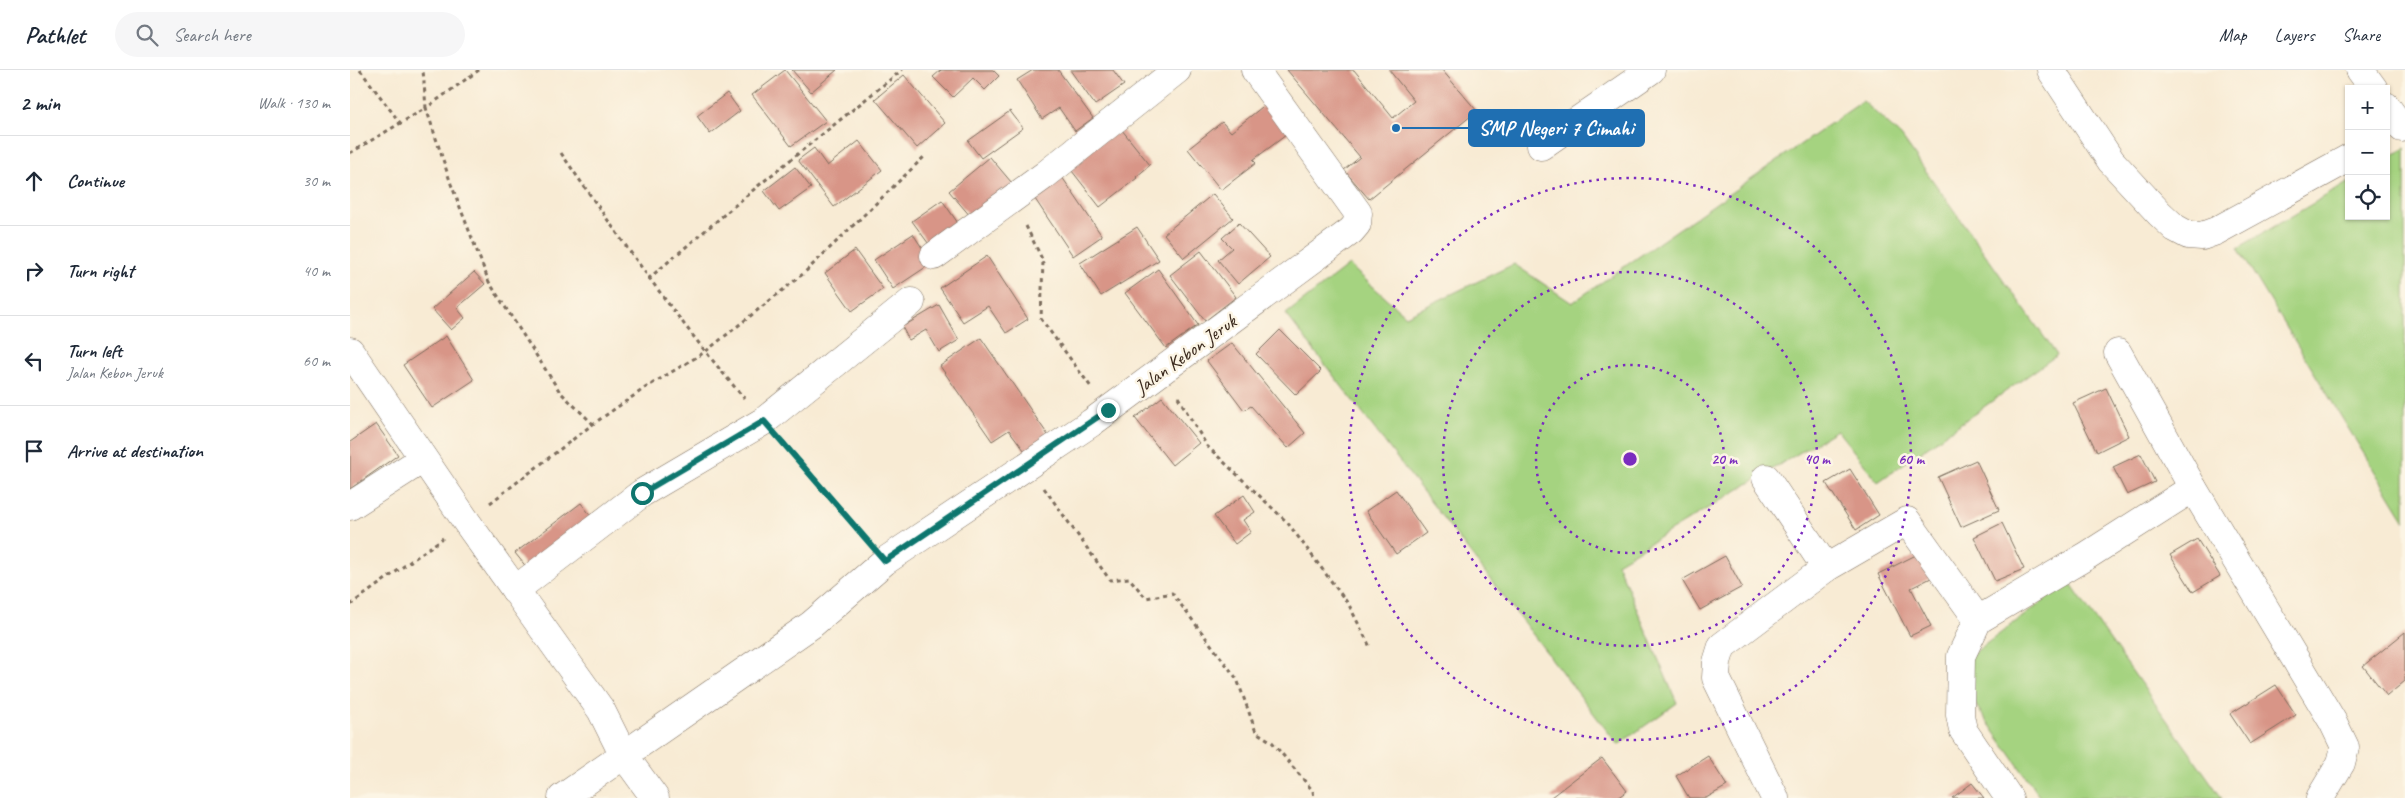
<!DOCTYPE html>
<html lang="en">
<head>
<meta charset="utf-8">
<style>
	:root { --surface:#fff; --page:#f6f6f7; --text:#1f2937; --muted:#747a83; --line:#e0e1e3 }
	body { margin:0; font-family:Caveat,sans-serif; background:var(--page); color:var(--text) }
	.controls { position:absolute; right:15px; top:15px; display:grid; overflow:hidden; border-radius:0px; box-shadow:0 1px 4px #0004 }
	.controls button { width:45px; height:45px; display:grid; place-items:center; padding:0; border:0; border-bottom:1px solid var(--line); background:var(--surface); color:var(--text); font:25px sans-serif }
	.stop { position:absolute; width:15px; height:15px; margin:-11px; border:4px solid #0f766e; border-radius:50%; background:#fff }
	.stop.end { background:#0f766e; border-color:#fff; box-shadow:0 1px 5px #0008 }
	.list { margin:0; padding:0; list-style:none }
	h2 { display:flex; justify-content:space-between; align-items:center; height:65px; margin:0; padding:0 20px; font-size:21px }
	h2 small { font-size:16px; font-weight:400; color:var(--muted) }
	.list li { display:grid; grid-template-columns:32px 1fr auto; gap:15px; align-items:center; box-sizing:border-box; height:90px; padding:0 20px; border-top:1px solid var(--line) }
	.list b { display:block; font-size:19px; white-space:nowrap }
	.list p { margin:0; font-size:16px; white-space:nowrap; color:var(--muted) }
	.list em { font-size:16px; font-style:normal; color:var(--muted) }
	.icon { flex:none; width:28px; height:28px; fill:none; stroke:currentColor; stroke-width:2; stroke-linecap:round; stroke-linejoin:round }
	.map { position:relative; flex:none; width:2055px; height:728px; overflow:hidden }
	header { display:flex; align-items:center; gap:30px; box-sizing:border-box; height:70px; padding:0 25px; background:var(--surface); border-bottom:1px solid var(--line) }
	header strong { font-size:24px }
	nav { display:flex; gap:28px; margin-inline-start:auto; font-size:18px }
	.search { width:350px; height:45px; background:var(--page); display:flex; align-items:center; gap:12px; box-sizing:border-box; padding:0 18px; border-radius:28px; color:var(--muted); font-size:19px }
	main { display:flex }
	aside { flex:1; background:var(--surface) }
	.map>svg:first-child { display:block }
	.green { fill:#a5d380; stroke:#707e4f }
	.building { fill:#d89587 }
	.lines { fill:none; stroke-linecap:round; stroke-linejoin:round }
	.minor-casing { stroke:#7d6e5e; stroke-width:29 }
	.path { stroke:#7d6e5e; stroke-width:3; stroke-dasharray:4 4; stroke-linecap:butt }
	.minor { stroke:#fff; stroke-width:28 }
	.route { stroke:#0f766e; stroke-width:6 }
	.ring { fill:none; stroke:#7b2cbf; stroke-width:2.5; stroke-dasharray:2.5 5 }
	.labels { text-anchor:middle; stroke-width:5; stroke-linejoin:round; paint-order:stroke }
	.street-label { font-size:20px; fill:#3b2a1e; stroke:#fcf5e5 }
	.centre { fill:#7b2cbf; stroke:#fcf5e5; stroke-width:2.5 }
	.ring-label { font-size:15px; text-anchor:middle; font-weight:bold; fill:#7b2cbf; stroke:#fcf5e5; stroke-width:5; stroke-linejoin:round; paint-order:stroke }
	.leader { fill:none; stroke:#1f6fb2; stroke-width:2 }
	.callout-dot { fill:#1f6fb2; stroke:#fcf5e5; stroke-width:2 }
	.callout { fill:#1f6fb2; stroke:#1f6fb2; stroke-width:2 }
	.callout-label { font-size:21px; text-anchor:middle; font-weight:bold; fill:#fff }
</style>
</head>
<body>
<header>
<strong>Pathlet</strong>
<div class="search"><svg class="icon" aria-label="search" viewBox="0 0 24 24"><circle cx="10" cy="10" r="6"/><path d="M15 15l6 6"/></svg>Search here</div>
<nav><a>Map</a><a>Layers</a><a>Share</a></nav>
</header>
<main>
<aside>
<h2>2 min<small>Walk · 130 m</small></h2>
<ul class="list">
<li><svg class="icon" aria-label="ahead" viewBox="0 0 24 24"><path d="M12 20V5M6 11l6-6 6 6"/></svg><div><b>Continue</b></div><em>30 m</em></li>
<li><svg class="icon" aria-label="right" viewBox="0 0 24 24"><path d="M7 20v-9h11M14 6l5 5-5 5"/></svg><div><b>Turn right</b></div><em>40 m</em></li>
<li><svg class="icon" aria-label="left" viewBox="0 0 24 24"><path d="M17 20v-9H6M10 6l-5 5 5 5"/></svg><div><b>Turn left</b><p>Jalan Kebon Jeruk</p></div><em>60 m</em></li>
<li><svg class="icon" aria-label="arrive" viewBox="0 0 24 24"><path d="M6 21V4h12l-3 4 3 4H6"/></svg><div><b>Arrive at destination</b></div></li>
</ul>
</aside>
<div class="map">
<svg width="2055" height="728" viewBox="0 0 2055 728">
	<rect width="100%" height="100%" fill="#fcf5e5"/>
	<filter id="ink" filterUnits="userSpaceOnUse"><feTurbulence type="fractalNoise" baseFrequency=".02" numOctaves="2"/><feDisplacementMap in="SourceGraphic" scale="10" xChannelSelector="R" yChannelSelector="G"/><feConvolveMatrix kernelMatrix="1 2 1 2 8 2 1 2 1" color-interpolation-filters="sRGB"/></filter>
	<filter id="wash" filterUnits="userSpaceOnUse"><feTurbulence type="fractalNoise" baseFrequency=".0096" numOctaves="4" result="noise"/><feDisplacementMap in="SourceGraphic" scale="20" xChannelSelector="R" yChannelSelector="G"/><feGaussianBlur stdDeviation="1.12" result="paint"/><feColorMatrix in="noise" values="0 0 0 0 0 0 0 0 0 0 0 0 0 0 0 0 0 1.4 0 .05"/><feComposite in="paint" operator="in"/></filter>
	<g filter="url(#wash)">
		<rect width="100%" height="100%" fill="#f8ebd4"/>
		<g class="green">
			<path d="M1513,31L1551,66L1707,285L1528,412L1487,360L1267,493L1327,633L1268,675L936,244L999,195L1056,246L1164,194L1222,233Z"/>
			<path d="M2055,78V451L1888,178L1999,112V146H2036V89Z"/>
			<path d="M1719,512L1872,728H1691L1601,600Z"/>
		</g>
		<g id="blocks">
			<g class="building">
				<path d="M435,0L476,51L441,76L402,25Z"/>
				<path d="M442,0H487L461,22Z"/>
				<path d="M591,0H643L649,6L635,20L623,8L603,27L583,7Z"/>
				<path d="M683,0H708L743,48L725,61L709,38L692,49L667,10Z"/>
				<path d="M720,0H763L774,15L745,35Z"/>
				<path d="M937,0H1004L1043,48L1064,31L1039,0H1092L1127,41L1019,129L994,100L1010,87Z"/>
				<path d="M554,5L595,53L567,78L525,29Z"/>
				<path d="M377,23L390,41L360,64L347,46Z"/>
				<path d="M917,33L940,62L903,90L906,93L871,120L838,79L872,52L881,62Z"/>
				<path d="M660,41L673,58L631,88L618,71Z"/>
				<path d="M772,60L800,95L786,107L787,108L750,137L715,92Z"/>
				<path d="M509,71L532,100L484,137L448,90L464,78L477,96Z"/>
				<path d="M640,87L667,119L626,153L599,121Z"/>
				<path d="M445,97L461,118L429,141L414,121Z"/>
				<path d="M712,107L752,166L723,186L683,126Z"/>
				<path d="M863,124L883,148L834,188L814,164Z"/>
				<path d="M592,130L610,156L581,177L562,151Z"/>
				<path d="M889,153L920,187L888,214L868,190L882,178L872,168Z"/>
				<path d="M787,157L809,190L751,226L730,193Z"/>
				<path d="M563,164L582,193L543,219L524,190Z"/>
				<path d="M505,180L533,219L502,241L475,203Z"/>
				<path d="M851,181L886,227L855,251L820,205Z"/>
				<path d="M637,186L678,249L656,263L638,236L613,252L590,218Z"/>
				<path d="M808,199L848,255L816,278L775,223Z"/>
				<path d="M124,202L135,214L107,238L115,248L101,260L82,239Z"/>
				<path d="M589,235L609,270L589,282L576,260L559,270L552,257Z"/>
				<path d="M930,260L971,301L946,325L906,284Z"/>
				<path d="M96,266L124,310L82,338L53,295Z"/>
				<path d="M631,268L700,368L677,384L659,360L642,371L590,296Z"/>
				<path d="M882,273L955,363L938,378L901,336L894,340L857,291Z"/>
				<path d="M1756,318L1779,366L1747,382L1723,333Z"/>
				<path d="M812,327L849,373L822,395L785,348Z"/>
				<path d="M26,354L48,385L0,419V372Z"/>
				<path d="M1791,384L1805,412L1777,425L1763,397Z"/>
				<path d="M1626,390L1649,440L1611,457L1588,407Z"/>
				<path d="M1500,399L1529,445L1506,460L1476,413Z"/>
				<path d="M1046,420L1076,463L1046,484L1016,441Z"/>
				<path d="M894,425L905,442L893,450L901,462L885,474L864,446Z"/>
				<path d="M231,433L248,455L182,504L165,483Z"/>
				<path d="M1652,453L1674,499L1645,511L1624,467Z"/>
				<path d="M1847,469L1870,506L1843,522L1820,485Z"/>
				<path d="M1574,481L1587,505L1561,518L1581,556L1560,566L1528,504Z"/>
				<path d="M1375,486L1392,517L1350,540L1332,510Z"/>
				<path d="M2055,562V611L2037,626L2013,596Z"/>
				<path d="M1926,615L1946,645L1900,674L1880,644Z"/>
				<path d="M1358,686L1377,716L1356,728H1339L1326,706Z"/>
				<path d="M1252,688L1277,721L1267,728H1202L1201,727Z"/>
				<path d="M1622,713L1634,728H1602Z"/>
			</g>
		</g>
	</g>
	<g filter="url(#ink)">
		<use href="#blocks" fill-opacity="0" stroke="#7d6e5e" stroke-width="1"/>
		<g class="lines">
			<defs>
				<g id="minor">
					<path d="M1701,0L1761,91L1809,143L1825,158L1838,165L1852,166L1866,161L1999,88"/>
					<path d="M2010,0L2024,19"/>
					<path d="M2036,36L2052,58"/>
					<path d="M1191,76L1301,0"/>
					<path d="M584,186L695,105L827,0"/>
					<path d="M0,281L116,451L251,640L273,684L305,728"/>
					<path d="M1768,283L1843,418L1983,652L1995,677L1991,693L1970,728"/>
					<path d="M1416,408L1476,498"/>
					<path d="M0,436L73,389"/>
					<path d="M165,520L292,423L414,351L561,232"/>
					<path d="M212,728L461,555L535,491L741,353L1001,161L1007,154L1008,143L905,0"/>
					<path d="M1425,728L1366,608L1367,592L1372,576L1476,498L1557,451L1628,550"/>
					<path d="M1659,728L1613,660L1610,645L1611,586L1628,550L1738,485L1843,418"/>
				</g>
			</defs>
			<use href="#minor" class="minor-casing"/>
			<g class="path">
				<path d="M10,0L51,54"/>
				<path d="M129,0L76,38L101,114L139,212L210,322L243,354"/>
				<path d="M0,83L76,38L73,0"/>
				<path d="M211,83C269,167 327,250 394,328"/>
				<path d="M676,156L693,191L691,249L741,317"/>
				<path d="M298,209L408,116L552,0"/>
				<path d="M828,327L857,376L937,452L999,535L1020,577"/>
				<path d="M433,372L515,468"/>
				<path d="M694,418L760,510L779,508L796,528L822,523L887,609L906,662L922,672L963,721L964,728"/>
				<path d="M140,433L243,354L295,318L355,282L453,204L576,85"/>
				<path d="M0,535L93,468"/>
			</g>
			<use href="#minor" class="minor"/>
		</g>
	</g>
	<g class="lines" filter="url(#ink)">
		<path class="route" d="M292,423L414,351L535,491L758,340"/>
	</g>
	<g class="ring">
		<circle cx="1280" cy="389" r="94"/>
		<circle cx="1280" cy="389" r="187"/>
		<circle cx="1280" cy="389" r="281"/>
	</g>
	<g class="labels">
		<g class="street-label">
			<text transform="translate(835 284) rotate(-36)" y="7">Jalan Kebon Jeruk</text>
		</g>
	</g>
	<circle cx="1280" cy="389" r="8" class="centre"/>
	<g class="ring-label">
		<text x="1374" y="394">20 m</text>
		<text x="1467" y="394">40 m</text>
		<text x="1561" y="394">60 m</text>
	</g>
	<path class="leader" d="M1046 58L1119 58"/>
	<circle class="callout-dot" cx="1046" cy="58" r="5"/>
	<rect class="callout" x="1119" y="40" width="175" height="36" rx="5"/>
	<g class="callout-label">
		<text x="1206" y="65">SMP Negeri 7 Cimahi</text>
	</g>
</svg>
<div class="controls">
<button>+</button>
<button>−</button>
<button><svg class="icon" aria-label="locate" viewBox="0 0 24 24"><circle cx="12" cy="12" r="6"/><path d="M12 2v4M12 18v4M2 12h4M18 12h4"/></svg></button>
</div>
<div class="stop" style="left:292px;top:423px"></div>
<div class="stop end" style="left:758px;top:340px"></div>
</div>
</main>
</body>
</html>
